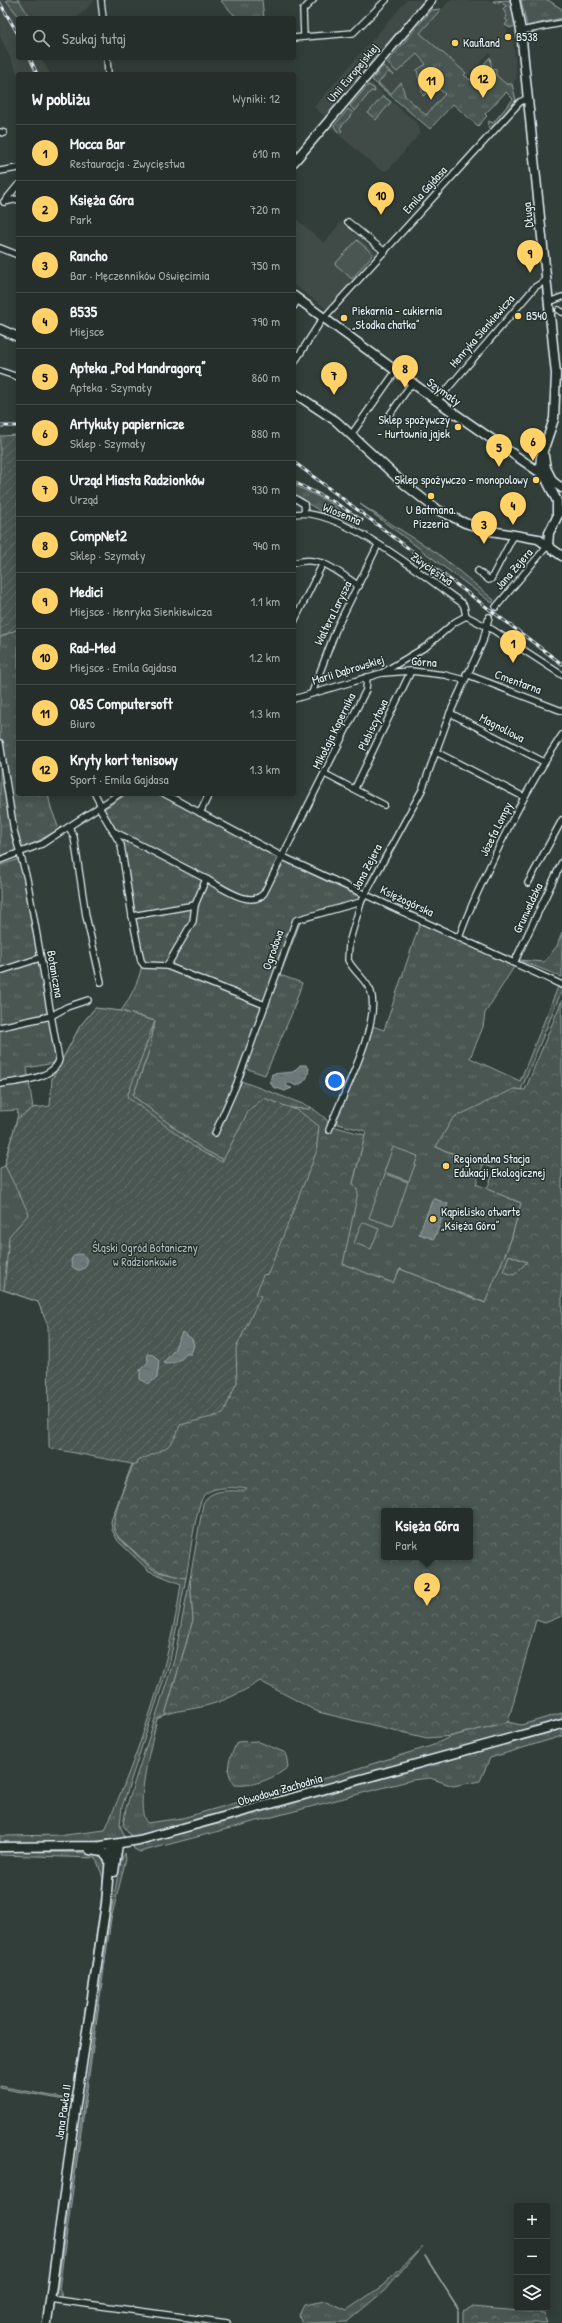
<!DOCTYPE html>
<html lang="pl">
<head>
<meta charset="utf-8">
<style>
	:root { --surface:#262e2b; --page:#2e3633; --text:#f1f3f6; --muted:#a4a8a9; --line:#424a47; --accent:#ffd166 }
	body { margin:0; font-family:"Patrick Hand",sans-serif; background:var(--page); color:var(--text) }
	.controls { position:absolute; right:12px; bottom:12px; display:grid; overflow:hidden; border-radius:4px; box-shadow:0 2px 10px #0003 }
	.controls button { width:36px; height:36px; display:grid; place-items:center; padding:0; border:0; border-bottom:1px solid var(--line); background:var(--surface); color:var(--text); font:20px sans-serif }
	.you { position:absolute; left:335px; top:1081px; width:14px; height:14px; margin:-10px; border:3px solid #fff; border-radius:50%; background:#1a73e8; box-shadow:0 0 0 6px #1a73e833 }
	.badge { display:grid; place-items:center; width:26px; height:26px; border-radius:50%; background:var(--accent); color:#111; font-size:13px; font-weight:700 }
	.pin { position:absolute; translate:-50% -33px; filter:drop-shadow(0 1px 2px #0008) }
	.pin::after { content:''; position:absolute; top:21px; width:14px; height:12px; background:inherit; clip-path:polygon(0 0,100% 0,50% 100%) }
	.popup { position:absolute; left:381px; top:1508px; width:92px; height:52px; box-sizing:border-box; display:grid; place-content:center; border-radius:4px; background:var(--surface); filter:drop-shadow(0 1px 3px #0005); font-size:13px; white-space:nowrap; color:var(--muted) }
	.popup b { font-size:15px; color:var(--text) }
	.popup::after { content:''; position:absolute; left:50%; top:100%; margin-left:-8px; border:8px solid transparent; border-top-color:var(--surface) }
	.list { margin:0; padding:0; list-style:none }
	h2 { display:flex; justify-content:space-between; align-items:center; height:52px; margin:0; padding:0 16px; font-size:17px }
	h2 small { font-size:13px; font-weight:400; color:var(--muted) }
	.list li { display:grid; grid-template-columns:26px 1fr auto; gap:12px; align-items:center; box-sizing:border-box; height:56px; padding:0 16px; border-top:1px solid var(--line) }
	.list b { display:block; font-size:15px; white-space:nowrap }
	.list p { margin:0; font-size:13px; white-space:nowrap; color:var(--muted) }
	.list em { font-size:13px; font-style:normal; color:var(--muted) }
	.icon { flex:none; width:22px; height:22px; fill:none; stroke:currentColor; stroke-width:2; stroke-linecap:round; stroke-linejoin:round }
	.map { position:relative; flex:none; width:562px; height:2323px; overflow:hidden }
	.search { position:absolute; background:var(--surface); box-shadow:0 2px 10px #0003; left:16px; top:16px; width:280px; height:44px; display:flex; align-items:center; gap:10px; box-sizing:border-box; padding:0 14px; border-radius:4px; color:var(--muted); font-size:15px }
	.panel { position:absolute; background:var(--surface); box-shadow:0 2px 10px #0003; left:16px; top:72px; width:280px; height:724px; border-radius:4px }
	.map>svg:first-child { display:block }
	.built { fill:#3f4b46 }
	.grass { fill:url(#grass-tufts); stroke:#98a4a4 }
	.forest { fill:url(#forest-crowns); stroke:#98a4a4; fill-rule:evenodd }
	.garden { fill:url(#garden-furrows); stroke:#98a4a4 }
	.pitch { fill:#495651; stroke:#98a4a4 }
	.water { fill:url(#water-ripples); stroke:#9ea9ab }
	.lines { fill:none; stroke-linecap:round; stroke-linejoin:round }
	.stream { stroke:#9ea9ab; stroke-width:1.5 }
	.street-tunnel { stroke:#4d5956; stroke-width:5.5; stroke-dasharray:5.5 3; stroke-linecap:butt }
	.street-casing { stroke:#e8f1f8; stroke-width:8 }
	.secondary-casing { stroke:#e8f1f8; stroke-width:11 }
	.street { stroke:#26332d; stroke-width:5.5 }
	.secondary { stroke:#26332d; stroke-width:8 }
	.rail-casing { stroke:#e8f1f8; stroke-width:3 }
	.rail { stroke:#26332d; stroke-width:1.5; stroke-dasharray:4.5; stroke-linecap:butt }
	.poi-dot { fill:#ffd166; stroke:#26332d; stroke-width:1.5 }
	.labels { text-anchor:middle; stroke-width:3; stroke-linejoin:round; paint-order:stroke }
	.poi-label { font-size:12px; fill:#e8f1f8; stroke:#26332d; text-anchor:start }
	.street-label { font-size:12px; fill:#e8f1f8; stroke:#26332d }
	.park-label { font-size:12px; fill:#b0bbbe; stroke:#26332d }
</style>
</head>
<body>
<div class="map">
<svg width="562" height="2323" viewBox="0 0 562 2323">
	<defs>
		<pattern id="grass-tufts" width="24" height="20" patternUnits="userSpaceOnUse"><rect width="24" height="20" fill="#495651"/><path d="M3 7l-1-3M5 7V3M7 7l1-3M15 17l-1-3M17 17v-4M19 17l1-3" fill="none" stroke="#636f6b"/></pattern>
		<pattern id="forest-crowns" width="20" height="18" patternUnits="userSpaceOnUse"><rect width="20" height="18" fill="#495651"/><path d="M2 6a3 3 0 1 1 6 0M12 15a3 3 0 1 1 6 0" fill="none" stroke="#636f6b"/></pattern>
		<pattern id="garden-furrows" width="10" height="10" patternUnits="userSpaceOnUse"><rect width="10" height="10" fill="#495651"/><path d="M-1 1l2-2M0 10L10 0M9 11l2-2" fill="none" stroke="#636f6b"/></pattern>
		<pattern id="water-ripples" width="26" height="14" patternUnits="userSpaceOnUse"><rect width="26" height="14" fill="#6d7978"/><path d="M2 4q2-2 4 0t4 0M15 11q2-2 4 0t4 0" fill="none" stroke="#5b6363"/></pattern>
	</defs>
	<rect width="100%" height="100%" fill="#323e39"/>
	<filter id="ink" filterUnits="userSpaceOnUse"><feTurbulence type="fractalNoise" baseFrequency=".025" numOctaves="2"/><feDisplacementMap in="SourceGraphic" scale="8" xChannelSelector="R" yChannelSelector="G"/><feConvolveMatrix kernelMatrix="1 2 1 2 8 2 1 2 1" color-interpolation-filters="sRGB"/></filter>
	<g filter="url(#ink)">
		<g class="built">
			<path d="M0,0H6L20,18L18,58H41L50,74L18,75L0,36Z"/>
			<path d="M19,0H95L77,18H30Z"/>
			<path d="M407,0H425L326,118L314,107Z"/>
			<path d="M450,0L500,1L506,6L508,21L505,25L508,32L504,39L506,41L513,40L517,79L514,80V83L506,84L496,75V70H492L490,52L467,78L464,75L465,73L420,33Z"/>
			<path d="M417,54L426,64L417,71L422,95L435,87L437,91L439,89L445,94L426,115L405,96L401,82L391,94L378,83L388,72L393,75L383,66L387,63L397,72Z"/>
			<path d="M370,82L419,125L420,133L390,168L386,171L379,169L331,128Z"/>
			<path d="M294,217L324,243L341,222L377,253L327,309L294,285Z"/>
		</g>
		<g class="grass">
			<path d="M6,0H19L30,18H20Z"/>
			<path d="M220,0H262L264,18H237Z"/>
			<path d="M510,0L516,21L515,26L510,28L505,25L508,21L505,19L507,16L503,9L506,6L500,1L497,4L493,1Z"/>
			<path d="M521,0H548L562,9V18L527,26Z"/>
			<path d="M441,9L420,33L466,73L464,75L470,80L490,57L492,70L496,69V75L506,84H512L516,100L490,131L488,125L489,121L493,123L513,99L506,92L485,114L487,116L478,126L453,104L430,129L372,80L383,66L394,75L388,72L378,83L391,94L401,82L405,96L426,115L445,94L439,89L437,91L435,87L423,96L417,70L426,64L417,54L397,72L387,63L431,10Z"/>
			<path d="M368,85L374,88L375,92L371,91L355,111L350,106Z"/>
			<path d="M383,96L391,102L376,120L368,113Z"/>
			<path d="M348,109L353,113L340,128L342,131L339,133L334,126Z"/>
			<path d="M294,485L331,503L355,524L354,526L325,514L294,495Z"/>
			<path d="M360,504L437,553L494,600L492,603Z"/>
			<path d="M18,629V794H48L51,808L59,829L31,845L0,856V637Z"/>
			<path d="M127,794H160L309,872V873L360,897L358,906L300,923L280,975L302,983L292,1013L265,1075L245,1068L241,1081L311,1107L310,1109L290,1108L224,1160L202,1149L133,1096L149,1051L155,1021L121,1011C132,995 141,977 143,958L124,849L120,836L104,809Z"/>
			<path d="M20,859L56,1060L54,1063L27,1068L33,1108L36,1107L146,1435L114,1524L119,1538L151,1568L158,1572L186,1578L170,1661L122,1807L120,1825L125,1838L82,1843L0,1844V1836L65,1835L105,1830C139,1752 169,1668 181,1584L149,1571L118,1541L112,1530L111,1521L132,1464L134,1435L50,1329L38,1302L0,1289V1168L5,1166C6,1147 17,1129 18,1110L0,1111V865Z"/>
			<path d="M420,923L514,967L485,1013L483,1027L470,1058L520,1081L558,987L562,990L521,1090L514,1089L436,1147L483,1165L476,1184L521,1203L511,1240L486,1303L400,1269L393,1283L342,1264L353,1183L366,1131L338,1124L335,1119L372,1026L384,1030Z"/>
			<path d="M562,932V977L519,960L544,962L557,946Z"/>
			<path d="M509,1255L527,1262L514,1275L502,1272Z"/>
			<path d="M190,1579L193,1620L165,1715L157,1719C153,1739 133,1808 147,1823L182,1818L329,1777L431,1746L452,1736L508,1722L521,1725L562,1713V1719L189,1825L132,1837L123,1825L126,1808L174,1660Z"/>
			<path d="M562,1729V1736L490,1758L480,1781L453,1786L430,1778L412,1780L140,1852L134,1849L133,1846L226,1822Z"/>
			<path d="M257,1741L286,1753L288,1767C275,1778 253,1787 235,1785C223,1769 230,1758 237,1742Z"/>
			<path d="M0,1851L100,1853L106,1859L104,1894L73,2098L70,2101L0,2088V2086L62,2098H68L73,2093L101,1901L103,1878L96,1858L0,1855Z"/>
			<path d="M125,1853L126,1859L111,1919L59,2289L63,2298L56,2297L109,1923L120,1863Z"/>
			<path d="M423,2246L384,2291L347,2322L302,2323L299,2315L304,2305L326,2301L347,2310L382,2286Z"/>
		</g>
		<g class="forest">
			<path d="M562,1000V1616L545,1623L536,1620L508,1722L452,1736L427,1738L318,1712L260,1681C241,1693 223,1702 201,1707C188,1710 178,1710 165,1715L193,1620L190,1579L203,1504C209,1488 230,1491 244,1491L247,1489C236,1487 214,1486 205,1494C196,1502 189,1563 186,1578C158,1572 154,1571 134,1551C127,1544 116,1538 114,1528C111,1512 139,1452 146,1435L52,1079L80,1026L95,1008L121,1011L155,1021L149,1051L133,1096L202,1149L224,1160L290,1108L310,1109L311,1107L325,1118L332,1128L336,1127L365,1135L353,1183L358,1192L343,1264L393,1283L400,1269L485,1303L511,1240L521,1203L487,1189L495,1169L436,1147L453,1118L514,1089L525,1090ZM509,1255L527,1262L514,1275L503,1272ZM384,1511H470V1557H384Z"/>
			<path d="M472,2307L544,2313L548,2323H463V2311Z"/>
		</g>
		<g class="garden">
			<path d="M18,435V629L0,637V436Z"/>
			<path d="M95,1008L121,1011L155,1021L127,1097L197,1149L222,1162L249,1110L264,1098L299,1111L319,1126L316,1153L268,1274L263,1275L256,1294L261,1296L236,1348L237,1382L223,1414L180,1425C172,1451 161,1450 138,1461L137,1465L49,1448L48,1326L38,1302L4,1290L9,1236L29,1214L5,1166L6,1157L17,1119L33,1108L50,1106L52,1079L80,1026Z"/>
		</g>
		<g class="pitch">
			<path d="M357,240L373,254L352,279L335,264Z"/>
			<path d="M393,1147L418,1156L409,1181L384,1172Z"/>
			<path d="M385,1174L408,1182L393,1226L369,1218Z"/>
			<path d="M362,1222L379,1229L371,1249L354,1243Z"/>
		</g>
		<g class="water">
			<path d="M300,1065H306L309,1068C308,1078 306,1082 296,1086L291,1083H288L286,1086L292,1088L285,1091L273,1087L270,1081L272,1074L293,1072Z"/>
			<path d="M433,1198L448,1204L434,1239L419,1234Z"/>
			<circle cx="79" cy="1262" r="8"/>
			<path d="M182,1332L192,1339L194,1345L191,1354H186C181,1361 173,1364 165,1364L164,1362L174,1350Z"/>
			<path d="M147,1354L153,1355L159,1361L157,1378L148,1384L140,1379V1370L148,1362Z"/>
		</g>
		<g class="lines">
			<path class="stream" d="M425,2256L458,2308V2323"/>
			<path class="street-tunnel" d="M489,617L496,607"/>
			<defs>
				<g id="street">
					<path d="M101,0L103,18"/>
					<path d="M313,0L303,10L304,37L353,33L386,0"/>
					<path d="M521,31L562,23"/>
					<path d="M294,38L304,37"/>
					<path d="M107,58L108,74"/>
					<path d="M0,132L4,133"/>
					<path d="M0,171L18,168"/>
					<path d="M4,202L18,185"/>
					<path d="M4,202L18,199"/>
					<path d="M348,222L385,252"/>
					<path d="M0,248L18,255"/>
					<path d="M549,302L562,297"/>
					<path d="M294,306L298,299"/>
					<path d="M559,310L562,312"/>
					<path d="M294,363L321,321L520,102L528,98"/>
					<path d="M0,371L18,377"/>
					<path d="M437,401L535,287L546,280"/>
					<path d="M386,420L412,383"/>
					<path d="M351,435L396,371"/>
					<path d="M294,498L304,504L305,513"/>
					<path d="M294,514C340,506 424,577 462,603L464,606L466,616"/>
					<path d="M294,563C320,554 338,572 359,586"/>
					<path d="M478,571L489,580L491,579L514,535"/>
					<path d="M496,607L548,545"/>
					<path d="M294,622L323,563"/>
					<path d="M383,673L411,671L445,675L464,680"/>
					<path d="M466,674L562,711"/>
					<path d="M312,693L337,627L378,545"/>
					<path d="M294,699L382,673L427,646L455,622L466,616L493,630L562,675"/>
					<path d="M450,713L544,762"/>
					<path d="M0,743L14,831L27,879L59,1060C54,1079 16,1082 0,1084"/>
					<path d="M436,752L524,797"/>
					<path d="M325,774L384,805"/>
					<path d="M354,790L411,671"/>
					<path d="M95,794L101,806"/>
					<path d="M165,794L281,856L562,985"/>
					<path d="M99,807L121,845L132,916"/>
					<path d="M200,813L209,794"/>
					<path d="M69,827L74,837L86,916L101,982"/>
					<path d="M115,832L206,879"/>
					<path d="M0,860L42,844L119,794"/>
					<path d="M528,883L562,820"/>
					<path d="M195,905L132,916L141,961L144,965L167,966L265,1005"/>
					<path d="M459,938C467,914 478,891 489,868C510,822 534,777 562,735"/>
					<path d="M514,963L562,862"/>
					<path d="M167,966L193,921L195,905L206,879C220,886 251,910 264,893L366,690L367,677"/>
					<path d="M0,971L40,958"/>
					<path d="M0,1027L51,1016L67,1007L88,1000"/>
					<path d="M329,1130C341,1097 381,1025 371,992C366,979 354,972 348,960L349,943L361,902L422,790L450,713L483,641L489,617"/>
					<path d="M215,1133L237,1083L296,920L361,902"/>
					<path d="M50,2299L227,2323"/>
				</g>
				<g id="secondary">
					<path d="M515,0L521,31L556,374L554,419L541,457L540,467L557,501V514"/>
					<path d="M294,162L431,0"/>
					<path d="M294,296L437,401L562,488"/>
					<path d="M0,329L18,337"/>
					<path d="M294,393L336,421L403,483L436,509L465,523L491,531L538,539L562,556"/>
					<path d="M544,456L546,468L553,482"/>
					<path d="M548,545L549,533L560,511"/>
					<path d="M0,1847L101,1846L139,1840L562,1724"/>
					<path d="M90,1850L103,1852L110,1861"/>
					<path d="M114,1872L118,1844"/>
					<path d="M47,2323L76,2104L106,1904L111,1845"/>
				</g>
			</defs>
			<use href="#street" class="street-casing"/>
			<use href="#secondary" class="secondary-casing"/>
			<use href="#street" class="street"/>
			<use href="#secondary" class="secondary"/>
			<defs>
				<g id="rail">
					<path d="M0,3L18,34"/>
					<path d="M30,58L37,74"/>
					<path d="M0,426H18"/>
					<path d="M294,462L562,664"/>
					<path d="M294,482L334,502L362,520"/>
				</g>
			</defs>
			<use href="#rail" class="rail-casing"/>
			<use href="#rail" class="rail"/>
		</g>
	</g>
	<g class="poi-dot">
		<circle cx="508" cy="37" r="4"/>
		<circle cx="455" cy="43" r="4"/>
		<circle cx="518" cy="316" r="4"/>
		<circle cx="344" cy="318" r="4"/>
		<circle cx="458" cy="427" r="4"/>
		<circle cx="536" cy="480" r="4"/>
		<circle cx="431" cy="496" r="4"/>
		<circle cx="446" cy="1166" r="4"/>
		<circle cx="433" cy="1219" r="4"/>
	</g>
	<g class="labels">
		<g class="poi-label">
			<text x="516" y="41">B538</text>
			<text x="463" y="47">Kaufland</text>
			<text x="352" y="315">Piekarnia - cukiernia<tspan x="352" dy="14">„Słodka chatka”</tspan></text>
			<text x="526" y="320">B540</text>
			<text x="450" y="424" text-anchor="end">Sklep spożywczy<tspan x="450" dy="14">- Hurtownia jajek</tspan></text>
			<text x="528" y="484" text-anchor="end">Sklep spożywczo - monopolowy</text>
			<text x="431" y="514" text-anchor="middle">U Batmana.<tspan x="431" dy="14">Pizzeria</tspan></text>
			<text x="454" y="1163">Regionalna Stacja<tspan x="454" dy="14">Edukacji Ekologicznej</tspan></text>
			<text x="441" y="1216">Kąpielisko otwarte<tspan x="441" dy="14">„Księża Góra”</tspan></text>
		</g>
		<g class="street-label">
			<text transform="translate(353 73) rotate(-50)" y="4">Unii Europejskiej</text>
			<text transform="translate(425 190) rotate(-48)" y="4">Emila Gajdasa</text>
			<text transform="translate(528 215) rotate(-96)" y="4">Długa</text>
			<text transform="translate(482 331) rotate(-49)" y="4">Henryka Sienkiewicza</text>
			<text transform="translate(444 392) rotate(35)" y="4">Szymały</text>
			<text transform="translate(342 514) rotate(22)" y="4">Wiosenna</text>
			<text transform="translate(432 569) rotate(35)" y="4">Zwycięstwa</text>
			<text transform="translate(514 569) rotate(-49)" y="4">Jana Zejera</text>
			<text transform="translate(333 613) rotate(-64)" y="4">Waltera Larysza</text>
			<text transform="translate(424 662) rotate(4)" y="4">Górna</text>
			<text transform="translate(348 670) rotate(-17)" y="4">Marii Dąbrowskiej</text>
			<text transform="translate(518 682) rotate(20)" y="4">Cmentarna</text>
			<text transform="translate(373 725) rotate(-65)" y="4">Plebiscytowa</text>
			<text transform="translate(502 728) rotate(27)" y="4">Magnoliowa</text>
			<text transform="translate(334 731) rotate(-64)" y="4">Mikołaja Kopernika</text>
			<text transform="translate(496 829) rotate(-64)" y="4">Józefa Lompy</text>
			<text transform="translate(367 867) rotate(-62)" y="4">Jana Zejera</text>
			<text transform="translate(407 901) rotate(25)" y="4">Księżogórska</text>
			<text transform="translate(528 908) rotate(-65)" y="4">Grunwaldzka</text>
			<text transform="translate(273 950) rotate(-71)" y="4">Ogrodowa</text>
			<text transform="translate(55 974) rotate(80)" y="4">Botaniczna</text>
			<text transform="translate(280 1790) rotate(-16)" y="4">Obwodowa Zachodnia</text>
			<text transform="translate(63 2112) rotate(-82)" y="4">Jana Pawła II</text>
		</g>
		<g class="park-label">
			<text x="145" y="1252">Śląski Ogród Botaniczny<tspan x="145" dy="14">w Radzionkowie</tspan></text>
		</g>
	</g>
</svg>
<div class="controls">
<button>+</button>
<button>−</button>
<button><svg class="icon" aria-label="layers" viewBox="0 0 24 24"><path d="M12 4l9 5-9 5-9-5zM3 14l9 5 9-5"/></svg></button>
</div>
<div class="you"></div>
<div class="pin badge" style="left:513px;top:663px">1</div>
<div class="pin badge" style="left:427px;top:1606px">2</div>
<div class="popup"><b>Księża Góra</b>Park</div>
<div class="pin badge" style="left:484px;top:544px">3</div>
<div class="pin badge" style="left:513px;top:525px">4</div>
<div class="pin badge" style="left:499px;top:467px">5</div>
<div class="pin badge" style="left:533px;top:461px">6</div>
<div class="pin badge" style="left:334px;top:395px">7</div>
<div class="pin badge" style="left:405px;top:388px">8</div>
<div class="pin badge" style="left:530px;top:273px">9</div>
<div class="pin badge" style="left:381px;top:215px">10</div>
<div class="pin badge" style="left:431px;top:100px">11</div>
<div class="pin badge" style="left:483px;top:98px">12</div>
<div class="search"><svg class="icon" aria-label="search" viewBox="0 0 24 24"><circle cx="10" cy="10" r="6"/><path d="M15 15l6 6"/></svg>Szukaj tutaj</div>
<section class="panel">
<h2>W pobliżu<small>Wyniki: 12</small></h2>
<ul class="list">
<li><span class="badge">1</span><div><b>Mocca Bar</b><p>Restauracja · Zwycięstwa</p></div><em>610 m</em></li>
<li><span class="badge">2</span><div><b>Księża Góra</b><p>Park</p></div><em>720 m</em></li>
<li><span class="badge">3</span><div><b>Rancho</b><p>Bar · Męczenników Oświęcimia</p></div><em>750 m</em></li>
<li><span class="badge">4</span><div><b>B535</b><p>Miejsce</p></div><em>790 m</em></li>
<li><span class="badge">5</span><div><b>Apteka „Pod Mandragorą”</b><p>Apteka · Szymały</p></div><em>860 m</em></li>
<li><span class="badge">6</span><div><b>Artykuły papiernicze</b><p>Sklep · Szymały</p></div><em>880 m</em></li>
<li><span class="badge">7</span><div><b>Urząd Miasta Radzionków</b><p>Urząd</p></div><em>930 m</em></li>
<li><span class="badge">8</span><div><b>CompNet2</b><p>Sklep · Szymały</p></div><em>940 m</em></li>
<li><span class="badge">9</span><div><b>Medici</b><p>Miejsce · Henryka Sienkiewicza</p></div><em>1.1 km</em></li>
<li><span class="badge">10</span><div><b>Rad-Med</b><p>Miejsce · Emila Gajdasa</p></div><em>1.2 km</em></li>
<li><span class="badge">11</span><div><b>O&amp;S Computersoft</b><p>Biuro</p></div><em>1.3 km</em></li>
<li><span class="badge">12</span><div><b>Kryty kort tenisowy</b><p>Sport · Emila Gajdasa</p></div><em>1.3 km</em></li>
</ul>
</section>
</div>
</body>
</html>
